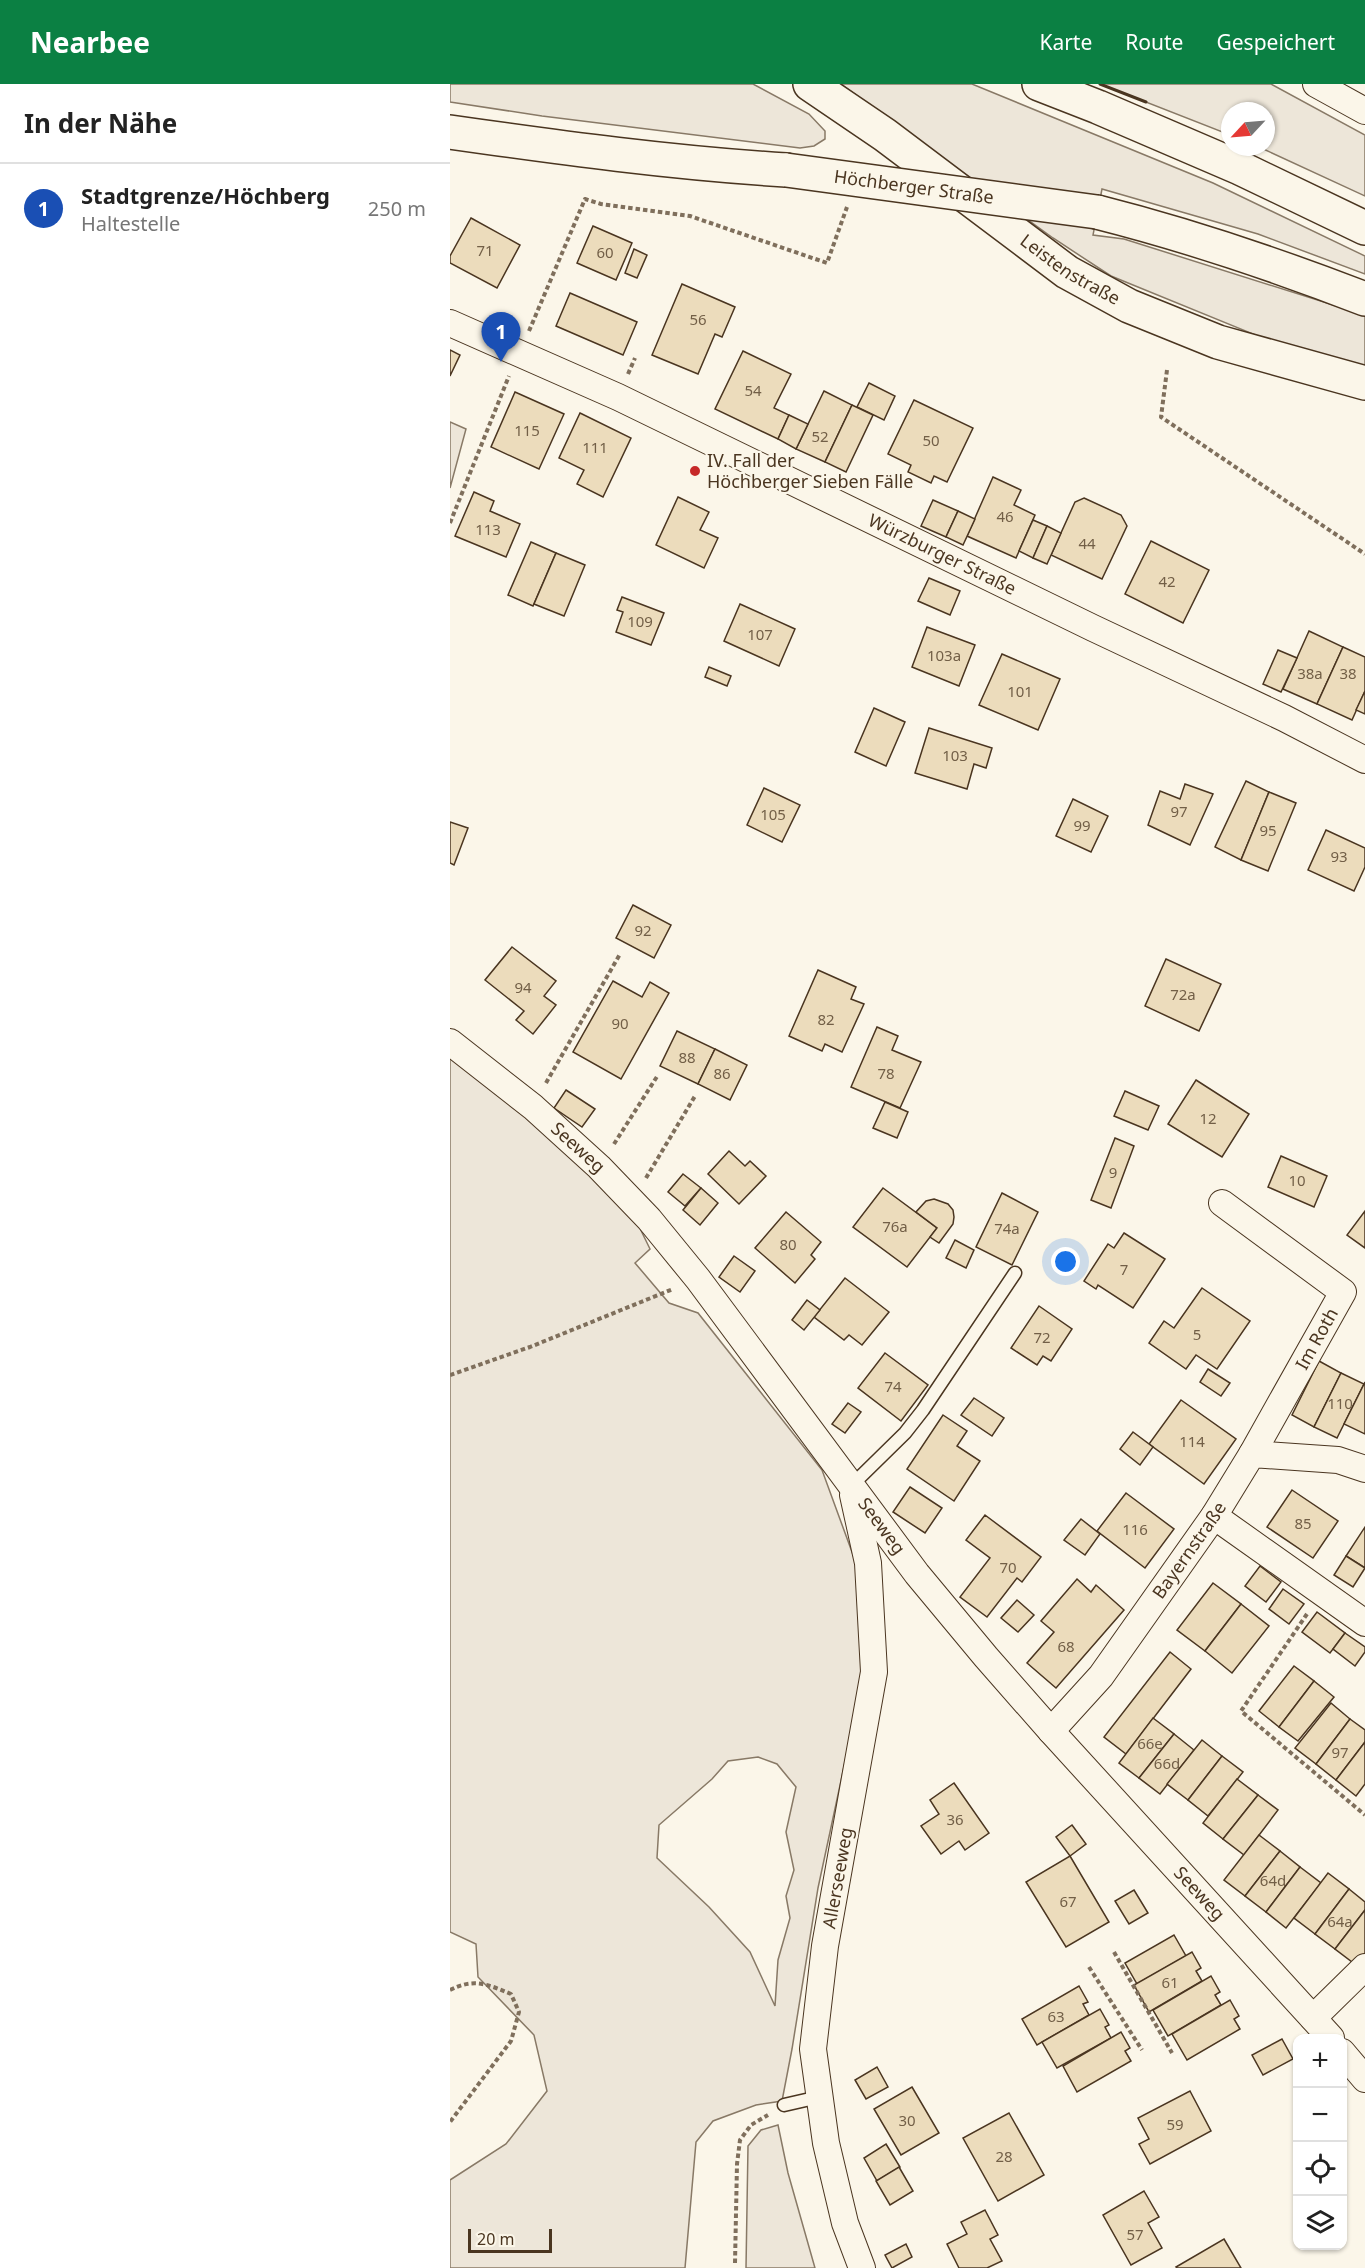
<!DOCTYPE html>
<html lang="de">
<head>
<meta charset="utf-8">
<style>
	:root { --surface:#fff; --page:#f2f2f2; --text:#222; --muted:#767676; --line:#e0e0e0; --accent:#0b8043 }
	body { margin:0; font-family:"Noto Sans",sans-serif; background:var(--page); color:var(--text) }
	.controls { position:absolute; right:18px; bottom:18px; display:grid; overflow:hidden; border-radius:12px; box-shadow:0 2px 4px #0004 }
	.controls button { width:54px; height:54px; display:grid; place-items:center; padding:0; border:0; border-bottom:2px solid var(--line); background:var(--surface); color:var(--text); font:30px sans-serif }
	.compass { position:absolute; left:771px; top:18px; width:54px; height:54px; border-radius:50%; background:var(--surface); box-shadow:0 2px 4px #0004; rotate:244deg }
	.scale { position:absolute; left:18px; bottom:15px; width:84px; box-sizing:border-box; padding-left:6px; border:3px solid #4a3520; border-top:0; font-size:16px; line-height:21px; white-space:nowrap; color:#4a3520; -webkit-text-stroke:4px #fbf6e9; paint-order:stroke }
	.you { position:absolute; left:616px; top:1178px; width:21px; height:21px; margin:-15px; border:4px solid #fff; border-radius:50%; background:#1a73e8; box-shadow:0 0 0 9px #1a73e833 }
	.badge { display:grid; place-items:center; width:39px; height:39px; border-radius:50%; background:var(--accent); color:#fff; font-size:20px; font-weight:700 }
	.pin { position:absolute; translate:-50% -50px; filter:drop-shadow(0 2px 3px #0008) }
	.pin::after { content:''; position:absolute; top:32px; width:21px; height:18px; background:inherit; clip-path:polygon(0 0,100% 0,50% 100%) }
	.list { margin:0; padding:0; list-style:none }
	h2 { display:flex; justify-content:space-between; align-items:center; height:78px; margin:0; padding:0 24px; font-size:26px }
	h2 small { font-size:20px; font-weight:400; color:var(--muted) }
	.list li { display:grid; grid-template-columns:39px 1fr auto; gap:18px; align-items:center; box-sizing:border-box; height:90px; padding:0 24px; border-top:2px solid var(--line) }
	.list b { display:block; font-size:22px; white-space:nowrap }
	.list p { margin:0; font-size:20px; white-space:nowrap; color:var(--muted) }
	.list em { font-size:20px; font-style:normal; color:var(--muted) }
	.icon { flex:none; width:33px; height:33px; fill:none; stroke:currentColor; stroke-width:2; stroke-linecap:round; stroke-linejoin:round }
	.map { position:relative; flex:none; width:915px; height:2184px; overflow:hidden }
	header { display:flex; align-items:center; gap:36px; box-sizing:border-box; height:84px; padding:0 30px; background:var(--accent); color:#fff }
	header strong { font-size:28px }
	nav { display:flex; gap:33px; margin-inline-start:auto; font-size:21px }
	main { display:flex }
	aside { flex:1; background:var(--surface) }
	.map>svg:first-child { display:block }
	.green { fill:#ede6d9; stroke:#887966; stroke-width:1.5; fill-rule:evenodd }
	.building { fill:#ecdcbc; stroke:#4a3520; stroke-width:1.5 }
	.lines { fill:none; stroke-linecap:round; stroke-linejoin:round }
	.lane-casing { stroke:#4a3520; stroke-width:15 }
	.street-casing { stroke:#4a3520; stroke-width:28 }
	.secondary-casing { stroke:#4a3520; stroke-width:36 }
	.primary-casing { stroke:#4a3520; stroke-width:36 }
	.path { stroke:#7f6f5c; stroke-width:4; stroke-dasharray:4.5 3; stroke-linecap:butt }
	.lane { stroke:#fbf6e9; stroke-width:12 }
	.street { stroke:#fbf6e9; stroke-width:26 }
	.secondary { stroke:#fbf6e9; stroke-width:33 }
	.primary { stroke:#fbf6e9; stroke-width:33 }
	.primary-bridge-casing { stroke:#4a3520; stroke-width:36; stroke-linecap:butt }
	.primary-bridge { stroke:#fbf6e9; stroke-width:33 }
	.wall { stroke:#4a3520; stroke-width:3 }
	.poi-dot { fill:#c62828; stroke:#fbf6e9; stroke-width:2 }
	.labels { text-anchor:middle; stroke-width:4.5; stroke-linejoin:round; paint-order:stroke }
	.number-label { font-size:15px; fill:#725f47 }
	.street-label { font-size:18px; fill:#4a3520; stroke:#fbf6e9 }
	.poi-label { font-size:18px; fill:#4a3520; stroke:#fbf6e9; text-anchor:start }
</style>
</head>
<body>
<header>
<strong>Nearbee</strong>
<nav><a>Karte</a><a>Route</a><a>Gespeichert</a></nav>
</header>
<main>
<aside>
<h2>In der Nähe<small></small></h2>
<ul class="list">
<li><span class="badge" style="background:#1a4fb4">1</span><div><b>Stadtgrenze/Höchberg</b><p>Haltestelle</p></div><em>250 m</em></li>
</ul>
</aside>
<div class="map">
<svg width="915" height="2184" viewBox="0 0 915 2184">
	<rect width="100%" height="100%" fill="#fbf6e9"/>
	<g class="green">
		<path d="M0,0H303L359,30L375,47V55L364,62L350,64L92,32L0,18Z"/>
		<path d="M391,0H522L763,99L915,172V190L808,150L652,105L643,151L674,155L915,231V283L830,261L661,192L603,154Z"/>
		<path d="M650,0H821L915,51V112L809,63H816V27H780V51Z"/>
		<path d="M0,338L16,345L0,404Z"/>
		<path d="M0,969L84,1034L183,1130L200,1165L185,1179L219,1219L248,1229L372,1386L406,1479L416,1580L368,1804L342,1965L332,2017L306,2021L263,2037L246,2058L235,2184H0V2096L56,2060L97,2007L84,1951L28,1893L26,1860L0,1848ZM308,1673L327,1680L346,1703L336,1748L344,1786L336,1812L340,1834L328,1876L325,1922L300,1868L259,1823L207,1774L209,1741L262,1695L278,1677Z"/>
		<path d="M328,2041L338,2089L365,2184H296L298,2062L311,2046Z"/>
	</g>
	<g class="building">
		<path d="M21,134L70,161L47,204L0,179V172Z"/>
		<path d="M143,142L182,159L166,196L127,179Z"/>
		<path d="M184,165L197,171L187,194L175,189Z"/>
		<path d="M232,200L285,223L272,253L265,250L248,290L202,271Z"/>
		<path d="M120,209L187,238L173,271L106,242Z"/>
		<path d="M0,266L10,271L0,292Z"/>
		<path d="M293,267L341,290L324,324L339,331L328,355L265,325Z"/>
		<path d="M419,299L445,312L434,336L407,323Z"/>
		<path d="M374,307L402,321L375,378L346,365Z"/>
		<path d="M65,308L114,330L89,385L41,363Z"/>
		<path d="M464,316L523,344L497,398L484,392L481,399L458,388L461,381L438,370Z"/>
		<path d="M402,321L423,331L396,388L375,378Z"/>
		<path d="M130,329L181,354L153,413L127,400L134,386L109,374Z"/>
		<path d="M339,331L358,340L346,365L328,355Z"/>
		<path d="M543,393L571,406L564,421L585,431L566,474L517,452Z"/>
		<path d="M24,408L44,417L40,427L70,440L56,473L5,452Z"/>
		<path d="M228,413L259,428L250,446L268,454L254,484L206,461Z"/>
		<path d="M634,414L671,431L677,442L652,495L601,471L625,418Z"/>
		<path d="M483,416L508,427L496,453L471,442Z"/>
		<path d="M508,427L525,435L513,461L496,453Z"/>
		<path d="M583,436L597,442L583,474L569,467Z"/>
		<path d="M597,442L611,449L597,480L583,474Z"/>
		<path d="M701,457L759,486L733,539L675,510Z"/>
		<path d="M81,458L106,469L83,522L58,511Z"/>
		<path d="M106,469L135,481L114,532L84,520Z"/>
		<path d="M479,494L510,507L500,531L468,517Z"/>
		<path d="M172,513L214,529L201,561L166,548L173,528L167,526Z"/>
		<path d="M290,520L345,545L329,582L274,557Z"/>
		<path d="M477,543L525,561L509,602L462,583Z"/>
		<path d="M859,547L893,563L867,620L833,605Z"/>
		<path d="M893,563L915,573V607L902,636L867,620Z"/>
		<path d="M828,566L847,574L831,608L813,600Z"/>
		<path d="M552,570L610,595L588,646L529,621Z"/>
		<path d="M259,583L281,592L277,602L255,593Z"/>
		<path d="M915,607V630L906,626Z"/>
		<path d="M424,624L455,638L436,682L405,668Z"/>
		<path d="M479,644L542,664L536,684L524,680L517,705L465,689Z"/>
		<path d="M796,697L819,708L791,776L765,763Z"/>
		<path d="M735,700L763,710L740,761L698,741L710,707L730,715Z"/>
		<path d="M314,704L350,721L332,758L297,741Z"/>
		<path d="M819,708L846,719L818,787L791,776Z"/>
		<path d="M623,715L658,732L641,768L606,752Z"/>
		<path d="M0,738L18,744L4,781L0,779Z"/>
		<path d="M876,746L915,764V783L904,807L858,786Z"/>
		<path d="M183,821L221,841L204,874L166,854Z"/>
		<path d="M62,863L106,897L94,912L106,921L83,950L66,936L74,927L35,896Z"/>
		<path d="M716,875L771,900L749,947L695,922Z"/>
		<path d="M368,886L406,903L401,915L414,920L392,968L375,960L372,967L339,952Z"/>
		<path d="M163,897L192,913L200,898L219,909L171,995L123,968Z"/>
		<path d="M427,943L448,952L442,966L471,978L450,1024L401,1003Z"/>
		<path d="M227,947L265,965L248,1000L210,982Z"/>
		<path d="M265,965L297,981L280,1016L248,1000Z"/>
		<path d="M746,996L799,1030L772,1073L718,1040Z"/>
		<path d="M116,1006L145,1025L132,1043L104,1024Z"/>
		<path d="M675,1007L709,1022L698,1046L664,1032Z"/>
		<path d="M435,1018L458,1028L447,1054L423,1044Z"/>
		<path d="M665,1054L684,1062L661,1124L641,1116Z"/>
		<path d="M279,1067L295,1082L300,1077L316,1092L289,1120L258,1090Z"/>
		<path d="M831,1072L877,1092L864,1123L818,1103Z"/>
		<path d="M233,1090L251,1104L235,1122L218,1108Z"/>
		<path d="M251,1104L268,1119L250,1141L233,1126Z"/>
		<path d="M433,1104L487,1144L457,1183L403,1143Z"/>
		<path d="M552,1109L588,1128L562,1181L526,1163Z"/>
		<path d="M484,1115L498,1120L503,1126L504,1133L503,1140L489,1159L480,1153L487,1144L466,1128L476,1117Z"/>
		<path d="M915,1127V1164L897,1151Z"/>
		<path d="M336,1128L371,1158L361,1171L365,1175L345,1199L305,1164Z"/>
		<path d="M674,1149L715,1175L683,1224L648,1201L646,1205L634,1197L658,1160L664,1164Z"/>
		<path d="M505,1156L524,1166L516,1184L496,1174Z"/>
		<path d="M284,1172L305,1187L290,1208L269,1193Z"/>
		<path d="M395,1194L439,1228L412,1261L399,1251L394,1256L364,1233Z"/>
		<path d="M752,1204L800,1237L767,1285L746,1271L736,1285L699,1259L714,1237L724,1244Z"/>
		<path d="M357,1216L370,1226L354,1246L342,1236Z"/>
		<path d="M589,1222L622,1245L601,1277L593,1272L587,1281L561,1264Z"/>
		<path d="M435,1269L478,1301L451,1337L408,1304Z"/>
		<path d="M869,1277L891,1289L864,1343L842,1331Z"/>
		<path d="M758,1285L780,1299L771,1312L750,1298Z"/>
		<path d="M891,1289L914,1300L887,1354L864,1343Z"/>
		<path d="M915,1298V1350L894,1340Z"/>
		<path d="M524,1314L554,1334L542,1352L511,1331Z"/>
		<path d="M731,1316L786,1355L754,1400L699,1360Z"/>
		<path d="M398,1319L411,1328L395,1349L382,1340Z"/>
		<path d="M493,1331L517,1347L507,1362L530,1377L504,1417L457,1385Z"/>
		<path d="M683,1348L703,1363L690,1381L670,1365Z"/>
		<path d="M460,1403L492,1424L475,1449L443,1428Z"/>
		<path d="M842,1406L888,1437L863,1474L817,1443Z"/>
		<path d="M676,1409L724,1445L695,1484L647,1447Z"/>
		<path d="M535,1431L591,1473L572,1498L567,1494L537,1533L510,1513L540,1474L516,1456Z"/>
		<path d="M631,1435L650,1450L635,1471L614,1456Z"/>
		<path d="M915,1443V1484L896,1472Z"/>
		<path d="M896,1472L915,1484L903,1503L884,1491Z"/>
		<path d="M810,1482L831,1498L816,1518L795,1502Z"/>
		<path d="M627,1495L641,1508L646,1501L674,1526L606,1604L577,1579L604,1548L591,1537Z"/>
		<path d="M763,1499L791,1520L755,1567L727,1546Z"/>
		<path d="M833,1505L854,1520L839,1540L819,1525Z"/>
		<path d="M567,1516L584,1531L568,1548L551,1534Z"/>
		<path d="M791,1520L819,1542L782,1589L755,1567Z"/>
		<path d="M867,1528L895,1549L880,1569L852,1548Z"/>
		<path d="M895,1549L915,1563V1568L905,1582L883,1565Z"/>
		<path d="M720,1568L741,1585L676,1670L654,1653Z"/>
		<path d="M844,1582L864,1597L829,1643L809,1627Z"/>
		<path d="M864,1597L884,1613L848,1657L829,1643Z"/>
		<path d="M881,1619L900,1635L866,1680L845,1664Z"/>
		<path d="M703,1634L724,1650L689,1694L669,1679Z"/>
		<path d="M900,1635L915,1646V1658L886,1696L866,1680Z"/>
		<path d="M724,1650L744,1666L710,1710L689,1694Z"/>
		<path d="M752,1656L772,1672L738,1716L717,1700Z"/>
		<path d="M915,1658V1700L906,1712L886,1696Z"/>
		<path d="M772,1672L793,1688L758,1732L738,1716Z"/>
		<path d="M787,1695L808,1711L773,1755L753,1739Z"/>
		<path d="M504,1699L539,1749L515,1766L509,1757L491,1770L471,1742L489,1730L480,1716Z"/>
		<path d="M808,1711L828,1726L794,1771L773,1755Z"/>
		<path d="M622,1741L636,1760L620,1772L606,1753Z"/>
		<path d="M809,1751L830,1767L795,1812L774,1796Z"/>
		<path d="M830,1767L850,1783L816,1828L795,1812Z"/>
		<path d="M620,1772L659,1838L616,1863L576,1798Z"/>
		<path d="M850,1783L871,1799L836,1844L816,1828Z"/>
		<path d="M878,1789L899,1805L865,1850L844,1834Z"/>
		<path d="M899,1805L915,1818V1826L885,1865L865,1850Z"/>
		<path d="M684,1806L698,1829L679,1840L665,1817Z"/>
		<path d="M915,1826V1869L906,1881L885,1865Z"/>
		<path d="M724,1851L736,1872L687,1900L675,1879Z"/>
		<path d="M742,1868L751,1884L746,1887L752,1897L699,1928L684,1901Z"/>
		<path d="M761,1892L770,1908L765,1911L771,1921L718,1952L703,1926Z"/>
		<path d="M629,1902L638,1918L633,1920L639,1931L587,1961L572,1935Z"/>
		<path d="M780,1916L789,1932L784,1935L790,1945L737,1976L722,1950Z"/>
		<path d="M650,1925L659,1941L655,1943L661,1954L607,1984L592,1958Z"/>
		<path d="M671,1948L680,1964L675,1967L681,1977L627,2008L613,1982Z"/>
		<path d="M832,1955L843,1975L813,1991L802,1971Z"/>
		<path d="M427,1983L438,2003L416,2015L405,1996Z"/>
		<path d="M462,2003L489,2049L451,2071L424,2025Z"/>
		<path d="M740,2007L761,2047L700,2080L689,2060L699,2055L688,2034Z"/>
		<path d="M559,2029L594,2091L548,2117L513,2054Z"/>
		<path d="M436,2060L450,2083L427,2097L414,2074Z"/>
		<path d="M449,2083L463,2107L440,2121L426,2097Z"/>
		<path d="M694,2107L709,2133L698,2139L712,2164L681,2181L653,2131Z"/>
		<path d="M535,2126L548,2151L540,2155L552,2177L537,2184H509L497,2160L517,2150L511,2138Z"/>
		<path d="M774,2155L791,2184H727L726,2183Z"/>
		<path d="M456,2160L462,2173L442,2184L435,2171Z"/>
	</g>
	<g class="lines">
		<defs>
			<g id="lane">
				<path d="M401,1402L455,1349L473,1326L565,1189"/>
				<path d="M334,2021L369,2013"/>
			</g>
			<g id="street">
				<path d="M866,0L915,27"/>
				<path id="s1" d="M0,239L168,313L643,544L834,634L915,676"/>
				<path id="s2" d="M0,958L83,1023L149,1083L199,1135L248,1195L467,1490L536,1573L601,1647L881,1954"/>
				<path d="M772,1119L893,1208L802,1370"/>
				<path d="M403,1411L418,1479L424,1588L375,1862L363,1965L376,2059L395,2139L412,2184"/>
				<path d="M764,1432L915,1539"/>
				<path id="s3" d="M601,1647L651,1592L764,1432L802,1370L888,1376L915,1385"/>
				<path d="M863,1934L915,1883"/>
				<path d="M892,1968L915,1995"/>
			</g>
			<g id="secondary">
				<path id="s4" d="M360,0L435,51L617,188L679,222L768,258L915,299"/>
				<path d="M589,0L648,23L790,84L915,144"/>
			</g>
			<g id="primary">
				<path d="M0,48C112,64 223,79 336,86"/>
				<path d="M647,128C738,151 827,181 915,215"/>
			</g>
		</defs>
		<use href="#lane" class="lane-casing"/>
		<use href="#street" class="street-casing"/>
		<use href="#secondary" class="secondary-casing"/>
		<use href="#primary" class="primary-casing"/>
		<g class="path">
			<path d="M79,247L135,115L151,120L240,132L377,179L397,123"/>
			<path d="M717,286L711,333L915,470"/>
			<path d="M178,290L185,274"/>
			<path d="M0,439L59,292"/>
			<path d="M96,999L170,870"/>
			<path d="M164,1060L208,991"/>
			<path d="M196,1094L245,1012"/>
			<path d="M0,1291L80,1263L223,1205"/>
			<path d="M857,1530L791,1627L915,1731"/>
			<path d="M664,1868L722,1969"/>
			<path d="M639,1883L692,1966"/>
			<path d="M0,1906C24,1894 37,1900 61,1910L69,1928L61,1957L0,2038"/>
			<path d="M285,2179L287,2080L290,2056L301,2041L318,2031"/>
		</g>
		<use href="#lane" class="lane"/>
		<use href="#street" class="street"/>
		<use href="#secondary" class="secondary"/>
		<use href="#primary" class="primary"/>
		<defs>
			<g id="primary-bridge">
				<path id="s5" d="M336,86L647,128"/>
			</g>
		</defs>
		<use href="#primary-bridge" class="primary-bridge-casing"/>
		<use href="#primary-bridge" class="primary-bridge"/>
		<path class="wall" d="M650,0L696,18"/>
	</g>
	<circle class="poi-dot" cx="245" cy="387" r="6"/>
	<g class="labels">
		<g class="number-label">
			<text x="35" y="172">71</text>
			<text x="155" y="174">60</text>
			<text x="248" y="241">56</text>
			<text x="303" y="312">54</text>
			<text x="77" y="352">115</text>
			<text x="370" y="358">52</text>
			<text x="481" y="362">50</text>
			<text x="145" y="369">111</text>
			<text x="555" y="438">46</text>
			<text x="38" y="451">113</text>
			<text x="637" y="465">44</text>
			<text x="717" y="503">42</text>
			<text x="190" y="543">109</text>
			<text x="310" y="556">107</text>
			<text x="494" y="577">103a</text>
			<text x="860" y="595">38a</text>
			<text x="898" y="595">38</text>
			<text x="570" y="613">101</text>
			<text x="505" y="677">103</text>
			<text x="729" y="733">97</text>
			<text x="323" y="736">105</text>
			<text x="632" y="747">99</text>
			<text x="818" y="752">95</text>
			<text x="889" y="778">93</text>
			<text x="193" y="852">92</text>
			<text x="73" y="909">94</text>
			<text x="733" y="916">72a</text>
			<text x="376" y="941">82</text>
			<text x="170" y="945">90</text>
			<text x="237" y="979">88</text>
			<text x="272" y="995">86</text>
			<text x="436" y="995">78</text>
			<text x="758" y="1040">12</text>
			<text x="663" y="1094">9</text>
			<text x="847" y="1102">10</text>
			<text x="445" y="1148">76a</text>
			<text x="557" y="1150">74a</text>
			<text x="338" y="1166">80</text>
			<text x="674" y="1191">7</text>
			<text x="747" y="1256">5</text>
			<text x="592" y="1259">72</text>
			<text x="443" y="1308">74</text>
			<text x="890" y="1325">110</text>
			<text x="742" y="1363">114</text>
			<text x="853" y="1445">85</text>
			<text x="685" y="1451">116</text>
			<text x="558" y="1489">70</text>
			<text x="616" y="1568">68</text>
			<text x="700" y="1665">66e</text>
			<text x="890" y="1674">97</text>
			<text x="717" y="1685">66d</text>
			<text x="505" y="1741">36</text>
			<text x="823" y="1802">64d</text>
			<text x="618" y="1823">67</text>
			<text x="890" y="1843">64a</text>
			<text x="720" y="1904">61</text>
			<text x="606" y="1938">63</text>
			<text x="457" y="2042">30</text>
			<text x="725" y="2046">59</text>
			<text x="554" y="2078">28</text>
			<text x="685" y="2156">57</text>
		</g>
		<g class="street-label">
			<text dy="6" stroke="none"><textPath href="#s5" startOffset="129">Höchberger Straße</textPath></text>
			<text dy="6" stroke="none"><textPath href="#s4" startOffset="320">Leistenstraße</textPath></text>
			<text dy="6" stroke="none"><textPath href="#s1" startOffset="544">Würzburger Straße</textPath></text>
			<text dy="6" stroke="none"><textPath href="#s2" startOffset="166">Seeweg</textPath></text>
			<text transform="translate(867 1255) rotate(-61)" y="6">Im Roth</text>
			<text dy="6" stroke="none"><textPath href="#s2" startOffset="652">Seeweg</textPath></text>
			<text dy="6" stroke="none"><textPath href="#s3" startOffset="228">Bayernstraße</textPath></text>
			<text transform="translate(388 1794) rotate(-80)" y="6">Allerseeweg</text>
			<text dy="6" stroke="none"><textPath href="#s2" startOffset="1138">Seeweg</textPath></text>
		</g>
		<g class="poi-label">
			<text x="257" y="383">IV. Fall der<tspan x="257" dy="21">Höchberger Sieben Fälle</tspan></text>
		</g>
	</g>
</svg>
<div class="controls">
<button>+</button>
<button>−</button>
<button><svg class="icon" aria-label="locate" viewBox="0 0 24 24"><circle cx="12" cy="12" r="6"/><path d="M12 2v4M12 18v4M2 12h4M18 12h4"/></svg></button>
<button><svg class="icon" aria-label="layers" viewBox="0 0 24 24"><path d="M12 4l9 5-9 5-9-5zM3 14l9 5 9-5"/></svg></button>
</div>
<svg class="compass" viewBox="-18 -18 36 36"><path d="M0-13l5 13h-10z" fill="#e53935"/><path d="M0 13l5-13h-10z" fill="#767676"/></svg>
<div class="scale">20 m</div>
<div class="you"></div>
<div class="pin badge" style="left:51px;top:278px;background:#1a4fb4">1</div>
</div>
</main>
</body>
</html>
